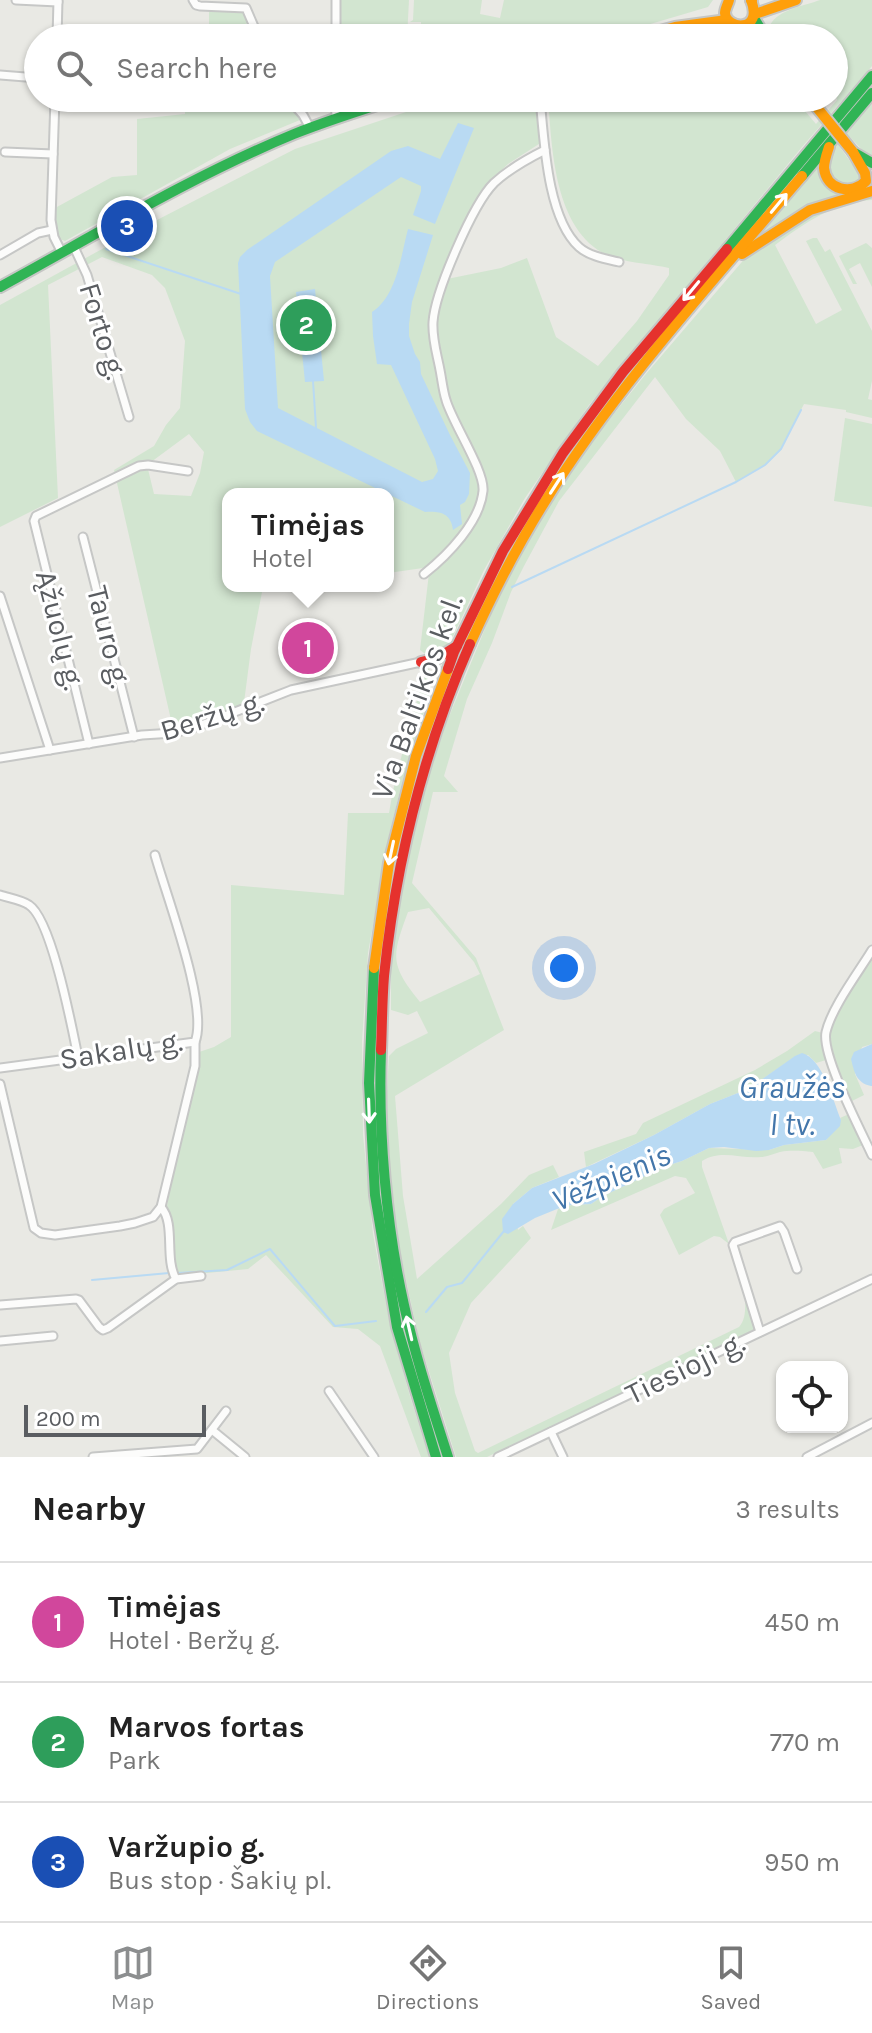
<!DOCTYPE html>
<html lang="en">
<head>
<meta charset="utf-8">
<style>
	:root { --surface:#fff; --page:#f2f2f2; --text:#222; --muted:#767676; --line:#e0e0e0; --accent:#8c8e8f }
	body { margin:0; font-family:Karla,sans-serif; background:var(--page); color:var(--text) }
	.controls { position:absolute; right:24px; bottom:24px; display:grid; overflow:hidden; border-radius:16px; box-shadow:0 2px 6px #0004 }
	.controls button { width:72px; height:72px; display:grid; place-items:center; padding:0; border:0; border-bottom:2px solid var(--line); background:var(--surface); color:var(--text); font:40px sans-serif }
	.scale { position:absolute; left:24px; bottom:20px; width:182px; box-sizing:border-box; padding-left:8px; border:4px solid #5a5d61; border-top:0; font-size:22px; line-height:28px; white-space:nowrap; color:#5a5d61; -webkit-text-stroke:6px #fff; paint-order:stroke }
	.you { position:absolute; left:564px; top:968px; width:28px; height:28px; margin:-20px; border:6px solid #fff; border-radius:50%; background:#1a73e8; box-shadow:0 0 0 12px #1a73e833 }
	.badge { display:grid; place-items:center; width:52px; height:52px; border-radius:50%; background:var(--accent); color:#fff; font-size:26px; font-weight:700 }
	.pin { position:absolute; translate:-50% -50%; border:4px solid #fff; box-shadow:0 2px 8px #0006 }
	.popup { position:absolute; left:222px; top:488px; width:172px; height:104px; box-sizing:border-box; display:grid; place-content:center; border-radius:16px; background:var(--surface); filter:drop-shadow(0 2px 6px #0005); font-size:26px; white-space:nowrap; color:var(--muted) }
	.popup b { font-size:30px; color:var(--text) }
	.popup::after { content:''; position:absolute; left:50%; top:100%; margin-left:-16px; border:16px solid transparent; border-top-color:var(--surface) }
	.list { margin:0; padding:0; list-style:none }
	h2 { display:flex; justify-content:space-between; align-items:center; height:104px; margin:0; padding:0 32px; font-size:34px }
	h2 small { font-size:26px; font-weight:400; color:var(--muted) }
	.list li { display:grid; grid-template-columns:52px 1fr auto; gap:24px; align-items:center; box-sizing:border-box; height:120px; padding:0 32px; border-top:2px solid var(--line) }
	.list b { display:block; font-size:30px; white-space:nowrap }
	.list p { margin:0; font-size:26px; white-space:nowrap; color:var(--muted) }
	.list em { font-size:26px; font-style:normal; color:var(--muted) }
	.icon { flex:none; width:44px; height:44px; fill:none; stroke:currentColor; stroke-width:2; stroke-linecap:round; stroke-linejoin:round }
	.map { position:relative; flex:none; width:872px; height:1457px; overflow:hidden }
	.search { position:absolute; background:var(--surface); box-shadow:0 2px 6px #0004; left:24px; right:24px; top:24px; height:88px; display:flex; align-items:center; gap:20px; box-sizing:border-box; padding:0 28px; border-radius:44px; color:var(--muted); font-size:30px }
	.sheet { height:464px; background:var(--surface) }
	nav { display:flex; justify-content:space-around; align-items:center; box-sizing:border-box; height:112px; border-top:2px solid var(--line); background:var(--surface); font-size:22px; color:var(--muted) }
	nav a { display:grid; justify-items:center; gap:4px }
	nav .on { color:var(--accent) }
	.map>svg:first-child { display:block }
	.green { fill:#d2e5d0; fill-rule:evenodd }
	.water { fill:#b9daf3 }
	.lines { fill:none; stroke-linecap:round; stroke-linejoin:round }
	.stream { stroke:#b9daf3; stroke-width:2 }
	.street-casing { stroke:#c6c7c6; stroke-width:11 }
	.fast-casing { stroke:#c5c6c4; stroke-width:14 }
	.slow-casing { stroke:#c5c6c4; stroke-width:14 }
	.jam-casing { stroke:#c5c6c4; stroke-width:14 }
	.street { stroke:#fcfcfb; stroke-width:7 }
	.fast { stroke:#30b455; stroke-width:10 }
	.slow { stroke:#ff9f0a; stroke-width:10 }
	.jam { stroke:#e5322d; stroke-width:10 }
	.slow-bridge-casing { stroke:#c5c6c4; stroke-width:14; stroke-linecap:butt }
	.slow-bridge { stroke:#ff9f0a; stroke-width:10 }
	.oneway { stroke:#fff }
	.labels { text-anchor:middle; stroke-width:6; stroke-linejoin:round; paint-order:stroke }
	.street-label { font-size:30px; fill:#5a5d61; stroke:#fff }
	.water-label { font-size:32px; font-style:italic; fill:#4376aa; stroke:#fff }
</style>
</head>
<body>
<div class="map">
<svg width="872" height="1457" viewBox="0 0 872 1457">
	<rect width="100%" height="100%" fill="#e9e9e4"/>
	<g class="green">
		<path d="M341,0H409L407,38H340Z"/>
		<path d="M414,0H482L480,14L500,18L504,0H713L708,7L603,38H421V22H410L413,20Z"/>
		<path d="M820,0H872V66L802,147L589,405L525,498L484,570L449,645L441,652L428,656L420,650L429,573L423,568L388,573V494H228V586H299L262,592L251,649L243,710L174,733L114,470L154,446L166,425L180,408L185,341L165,288L152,275L102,257L48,285L58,498L0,527V305L124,237L295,149L448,98H537L542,142L508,164L483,188L447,279L501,268L527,258L556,337L598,366L637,321L669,275V268C652,264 621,262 607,255C554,230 552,149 548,98H794L816,124L837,100L836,96H834V38H775L772,34L770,25C779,9 804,6 820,0ZM189,434L204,452L200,473L191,496L154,494L147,465Z"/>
		<path d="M209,9H234L247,14L248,23L219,34L220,38H212L209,30Z"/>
		<path d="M193,98H285L297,112L300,120L230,149L65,241L60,239L55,227V208L112,177L137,175V119L185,114V101Z"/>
		<path d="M872,102V160L848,135L839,146L860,175L861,185H838L828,171L830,155L837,144Z"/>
		<path d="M821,163L848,195L759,237Z"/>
		<path d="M872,196V200C834,202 805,223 775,245L816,324L842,310L806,241L813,238H817L825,252L830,249L872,331V381L868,399L872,400V418L846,412V410L804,404L781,449L765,465L736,482L720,451L686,419L655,377L559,501L524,566L511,592L492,643L467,699L444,776L458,792H433L412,883L476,958L504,1030L395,1096L403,1196L417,1279L501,1204L529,1175L553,1165L559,1177L532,1188L513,1204L518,1230L523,1226L531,1238L471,1303L449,1353L455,1393L475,1451L478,1453L739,1327C747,1318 745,1305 745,1294L756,1326L755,1329L487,1457H456L419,1340L400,1252L393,1207L386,1108L389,1056L396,1049L428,1033L417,1011L408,1015L391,1010V957L399,906L410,850L427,781L446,724L491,614L513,568L543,513L588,446L645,375L747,256L825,207ZM429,908L474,962L480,974L420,1002C389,964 392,956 408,912Z"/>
		<path d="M866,243L872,248V287L860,263L849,269L857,284H853L839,256Z"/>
		<path d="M845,418L872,424V507L834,501Z"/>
		<path d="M426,667L430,670L434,679L403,779L389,835L368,953L362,1041L363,1135L373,1234L390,1325L410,1396L429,1457H421L380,1346L358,1329L333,1327L266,1255L248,1269L176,1276L174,1269L170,1216L167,1206L196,1053L214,1047L231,1037V885L344,895L348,813H389C397,763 414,716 426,667Z"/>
		<path d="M872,957V1044L862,1047L855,1074L864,1095L852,1101C844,1084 833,1067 830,1048C826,1020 858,981 872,957Z"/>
		<path d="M815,1031L823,1033L822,1042L826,1060L816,1063L808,1055L796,1056L748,1089L710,1104L654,1135L586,1167L584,1152L636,1134L643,1123L755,1070L787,1051Z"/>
		<path d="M849,1114L863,1145L853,1149L839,1148L842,1163L823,1169L813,1152C801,1151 791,1150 780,1152C773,1154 767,1157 761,1157C740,1159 721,1149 702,1161V1167L729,1244L720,1237L714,1236L679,1255L660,1215L664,1209L695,1193L686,1178L675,1176L551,1230L558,1209L571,1205L591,1204L603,1196L666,1166L682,1161L709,1148L769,1150L784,1145L826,1140L841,1120L840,1118Z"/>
	</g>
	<g class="water">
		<path d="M458,123L474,128L435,224L413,215L421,191V186L401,177L275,262L270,276L278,408L422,482L433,479L438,471L435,459L391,365L377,364L373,336L372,312C397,296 401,255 408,229L433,235L412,302L409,324V336L415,354L420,362L421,374L450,435L470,473L469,494L465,502L460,505L462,524L453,530C451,513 440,511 425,512L257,431L250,422L245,409L238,263L240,257L247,250L391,151L408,146L440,159Z"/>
		<path d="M315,289L324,381L305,382L296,292Z"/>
		<path d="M872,1044V1086H871C856,1083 854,1071 851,1059L854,1052Z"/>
		<path d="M802,1053C823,1059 833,1101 841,1120L840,1126L826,1140L784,1145L769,1150L756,1151L724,1147L709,1148L682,1161L666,1166L603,1196L591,1204L571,1205L557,1209L535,1218L508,1234L503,1232L502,1219L513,1204L532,1188L594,1164L654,1135L710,1104L748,1089L795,1056Z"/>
	</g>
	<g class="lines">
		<g class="stream">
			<path d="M106,249L241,294"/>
			<path d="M313,381L316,428"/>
			<path d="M512,587L736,482L765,465L781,449L801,410"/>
			<path d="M178,1273L227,1270L270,1249L335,1326L376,1321"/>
			<path d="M92,1280L169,1273"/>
			<path d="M426,1312L447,1287L462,1283L504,1231"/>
		</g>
		<defs>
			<g id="street">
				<path d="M16,0L58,2"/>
				<path d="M193,0L196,5L200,6L246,8L259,38"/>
				<path d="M57,38L58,0"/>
				<path d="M336,38V0"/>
				<path d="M0,75L38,78"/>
				<path d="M55,98L51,220L54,237L62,253"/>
				<path d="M288,98L303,115L309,126"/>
				<path d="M335,98L336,116"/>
				<path d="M540,98C544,139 547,218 579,247C589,256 606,259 619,262"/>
				<path d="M5,152L53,154"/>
				<path d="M74,247L87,275L129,417"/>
				<path d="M0,255L38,233L52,230"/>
				<path d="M83,537L134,737"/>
				<path d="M424,574C448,555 480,522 483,491C485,471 452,422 446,400C443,391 442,380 440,370C437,354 432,339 433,322C435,292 473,204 494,183C509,169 527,159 545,150"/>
				<path d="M0,596L50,750"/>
				<path d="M89,744L34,521L36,516L139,466L148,465L188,471"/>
				<path d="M0,758L142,735L174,733L199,726L291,690L421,662"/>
				<path d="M0,895C9,898 22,900 29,905C52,920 72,1028 78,1057"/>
				<path d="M872,950C858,973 832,1007 826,1032C821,1055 861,1131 872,1155"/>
				<path d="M0,1068L195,1042C209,1007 166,895 155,855"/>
				<path d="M0,1084L34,1228L41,1233L55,1235L120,1226L135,1223L153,1217L161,1207L195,1066V1042"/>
				<path d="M161,1207C176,1224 164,1258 176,1279"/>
				<path d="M0,1305L76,1299L79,1300L99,1327L103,1330L108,1328L176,1279L201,1276"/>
				<path d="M760,1332L733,1245L735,1242L780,1226L784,1232L797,1269"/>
				<path d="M0,1341L53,1336"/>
				<path d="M329,1391L374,1457"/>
				<path d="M212,1430L245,1457"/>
				<path d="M551,1432L563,1457"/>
				<path d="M93,1457L197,1449L226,1411"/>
				<path d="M498,1457L872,1279"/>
				<path d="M807,1457L872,1423"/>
			</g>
			<g id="fast">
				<path d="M754,18L766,38"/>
				<path d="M700,28L731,31L746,38"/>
				<path d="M853,152L872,163"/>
				<path d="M802,176L872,93"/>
				<path d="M727,249L872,76"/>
				<path d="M0,287C97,234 192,176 294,134C329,120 364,109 399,98"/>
				<path d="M374,968L369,1083L375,1195L397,1327L436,1457"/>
				<path d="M381,1050C378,1131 386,1226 404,1305C415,1356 432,1407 448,1457"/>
			</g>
			<g id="slow">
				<path d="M729,0C728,4 725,9 725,13C726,30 764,33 751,0"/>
				<path d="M751,0H752"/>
				<path d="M755,14L796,0"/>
				<path d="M742,26L752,31L758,38"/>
				<path d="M634,38L675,27L727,20"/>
				<path d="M829,147C827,153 824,161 824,168C826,190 852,196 866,181L865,173L853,152"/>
				<path d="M742,254L810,210L872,191"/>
				<path d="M470,644C492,595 516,548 544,503C616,387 714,280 802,176"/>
				<path d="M374,968L389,863L416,756L448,669"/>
			</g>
			<g id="jam">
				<path d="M421,662L438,658L457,646"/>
				<path d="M448,669L454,652L503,551L563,453L623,372L727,249"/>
				<path d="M381,1050C382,1026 382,1001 384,976C396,862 424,749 470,644"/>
			</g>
		</defs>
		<use href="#street" class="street-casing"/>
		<use href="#fast" class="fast-casing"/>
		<use href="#slow" class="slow-casing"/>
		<use href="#jam" class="jam-casing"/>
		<use href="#street" class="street"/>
		<use href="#fast" class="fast"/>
		<use href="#slow" class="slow"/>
		<use href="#jam" class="jam"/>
		<defs>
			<path id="slow-bridge" d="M810,99L853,152"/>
		</defs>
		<use href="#slow-bridge" class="slow-bridge-casing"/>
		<use href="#slow-bridge" class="slow-bridge"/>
	</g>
	<defs><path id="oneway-shaft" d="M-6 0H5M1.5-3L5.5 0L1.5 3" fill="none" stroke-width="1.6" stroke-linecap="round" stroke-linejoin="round" transform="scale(2)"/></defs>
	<g class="oneway">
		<use href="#oneway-shaft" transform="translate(779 203) rotate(-50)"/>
		<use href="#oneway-shaft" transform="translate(691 291) rotate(130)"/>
		<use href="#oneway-shaft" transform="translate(557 483) rotate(-57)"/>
		<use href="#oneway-shaft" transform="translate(391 853) rotate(102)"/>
		<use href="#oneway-shaft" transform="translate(369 1111) rotate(88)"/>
		<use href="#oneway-shaft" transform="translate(409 1328) rotate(-103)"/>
	</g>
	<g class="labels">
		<g class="street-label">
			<text transform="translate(103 331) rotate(73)" y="10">Forto g.</text>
			<text transform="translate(60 630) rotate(76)" y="10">Ąžuolų g.</text>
			<text transform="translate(109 637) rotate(76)" y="10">Tauro g.</text>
			<text transform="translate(417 697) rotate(-70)" y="10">Via Baltikos kel.</text>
			<text transform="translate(212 716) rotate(-17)" y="10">Beržų g.</text>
			<text transform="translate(121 1050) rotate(-9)" y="10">Sakalų g.</text>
			<text transform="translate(685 1368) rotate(-26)" y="10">Tiesioji g.</text>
		</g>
		<g class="water-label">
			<text x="792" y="1098">Graužės<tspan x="792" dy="37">I tv.</tspan></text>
			<text transform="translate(611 1177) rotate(-23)" y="11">Vėžpienis</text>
		</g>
	</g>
</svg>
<div class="controls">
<button><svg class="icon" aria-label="locate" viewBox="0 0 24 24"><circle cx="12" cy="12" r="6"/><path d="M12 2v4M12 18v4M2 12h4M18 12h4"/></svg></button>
</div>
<div class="scale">200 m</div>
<div class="you"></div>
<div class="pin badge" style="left:308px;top:648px;background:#d1479c">1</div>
<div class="popup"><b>Timėjas</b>Hotel</div>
<div class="pin badge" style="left:306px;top:325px;background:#2e9e5b">2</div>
<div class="pin badge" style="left:127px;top:226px;background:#1a4fb4">3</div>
<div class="search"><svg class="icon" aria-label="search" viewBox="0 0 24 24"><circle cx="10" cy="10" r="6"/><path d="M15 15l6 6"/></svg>Search here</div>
</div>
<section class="sheet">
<h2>Nearby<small>3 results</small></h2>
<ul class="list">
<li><span class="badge" style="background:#d1479c">1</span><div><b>Timėjas</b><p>Hotel · Beržų g.</p></div><em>450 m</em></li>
<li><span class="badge" style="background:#2e9e5b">2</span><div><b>Marvos fortas</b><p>Park</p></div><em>770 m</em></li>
<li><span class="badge" style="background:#1a4fb4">3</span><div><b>Varžupio g.</b><p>Bus stop · Šakių pl.</p></div><em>950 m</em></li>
</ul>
</section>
<nav>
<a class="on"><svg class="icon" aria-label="map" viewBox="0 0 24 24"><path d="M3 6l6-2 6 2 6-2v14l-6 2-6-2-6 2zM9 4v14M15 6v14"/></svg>Map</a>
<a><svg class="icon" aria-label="directions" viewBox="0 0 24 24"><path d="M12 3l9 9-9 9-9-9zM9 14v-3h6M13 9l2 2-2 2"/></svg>Directions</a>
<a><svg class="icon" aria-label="saved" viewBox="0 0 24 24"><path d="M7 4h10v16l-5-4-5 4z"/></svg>Saved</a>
</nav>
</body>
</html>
